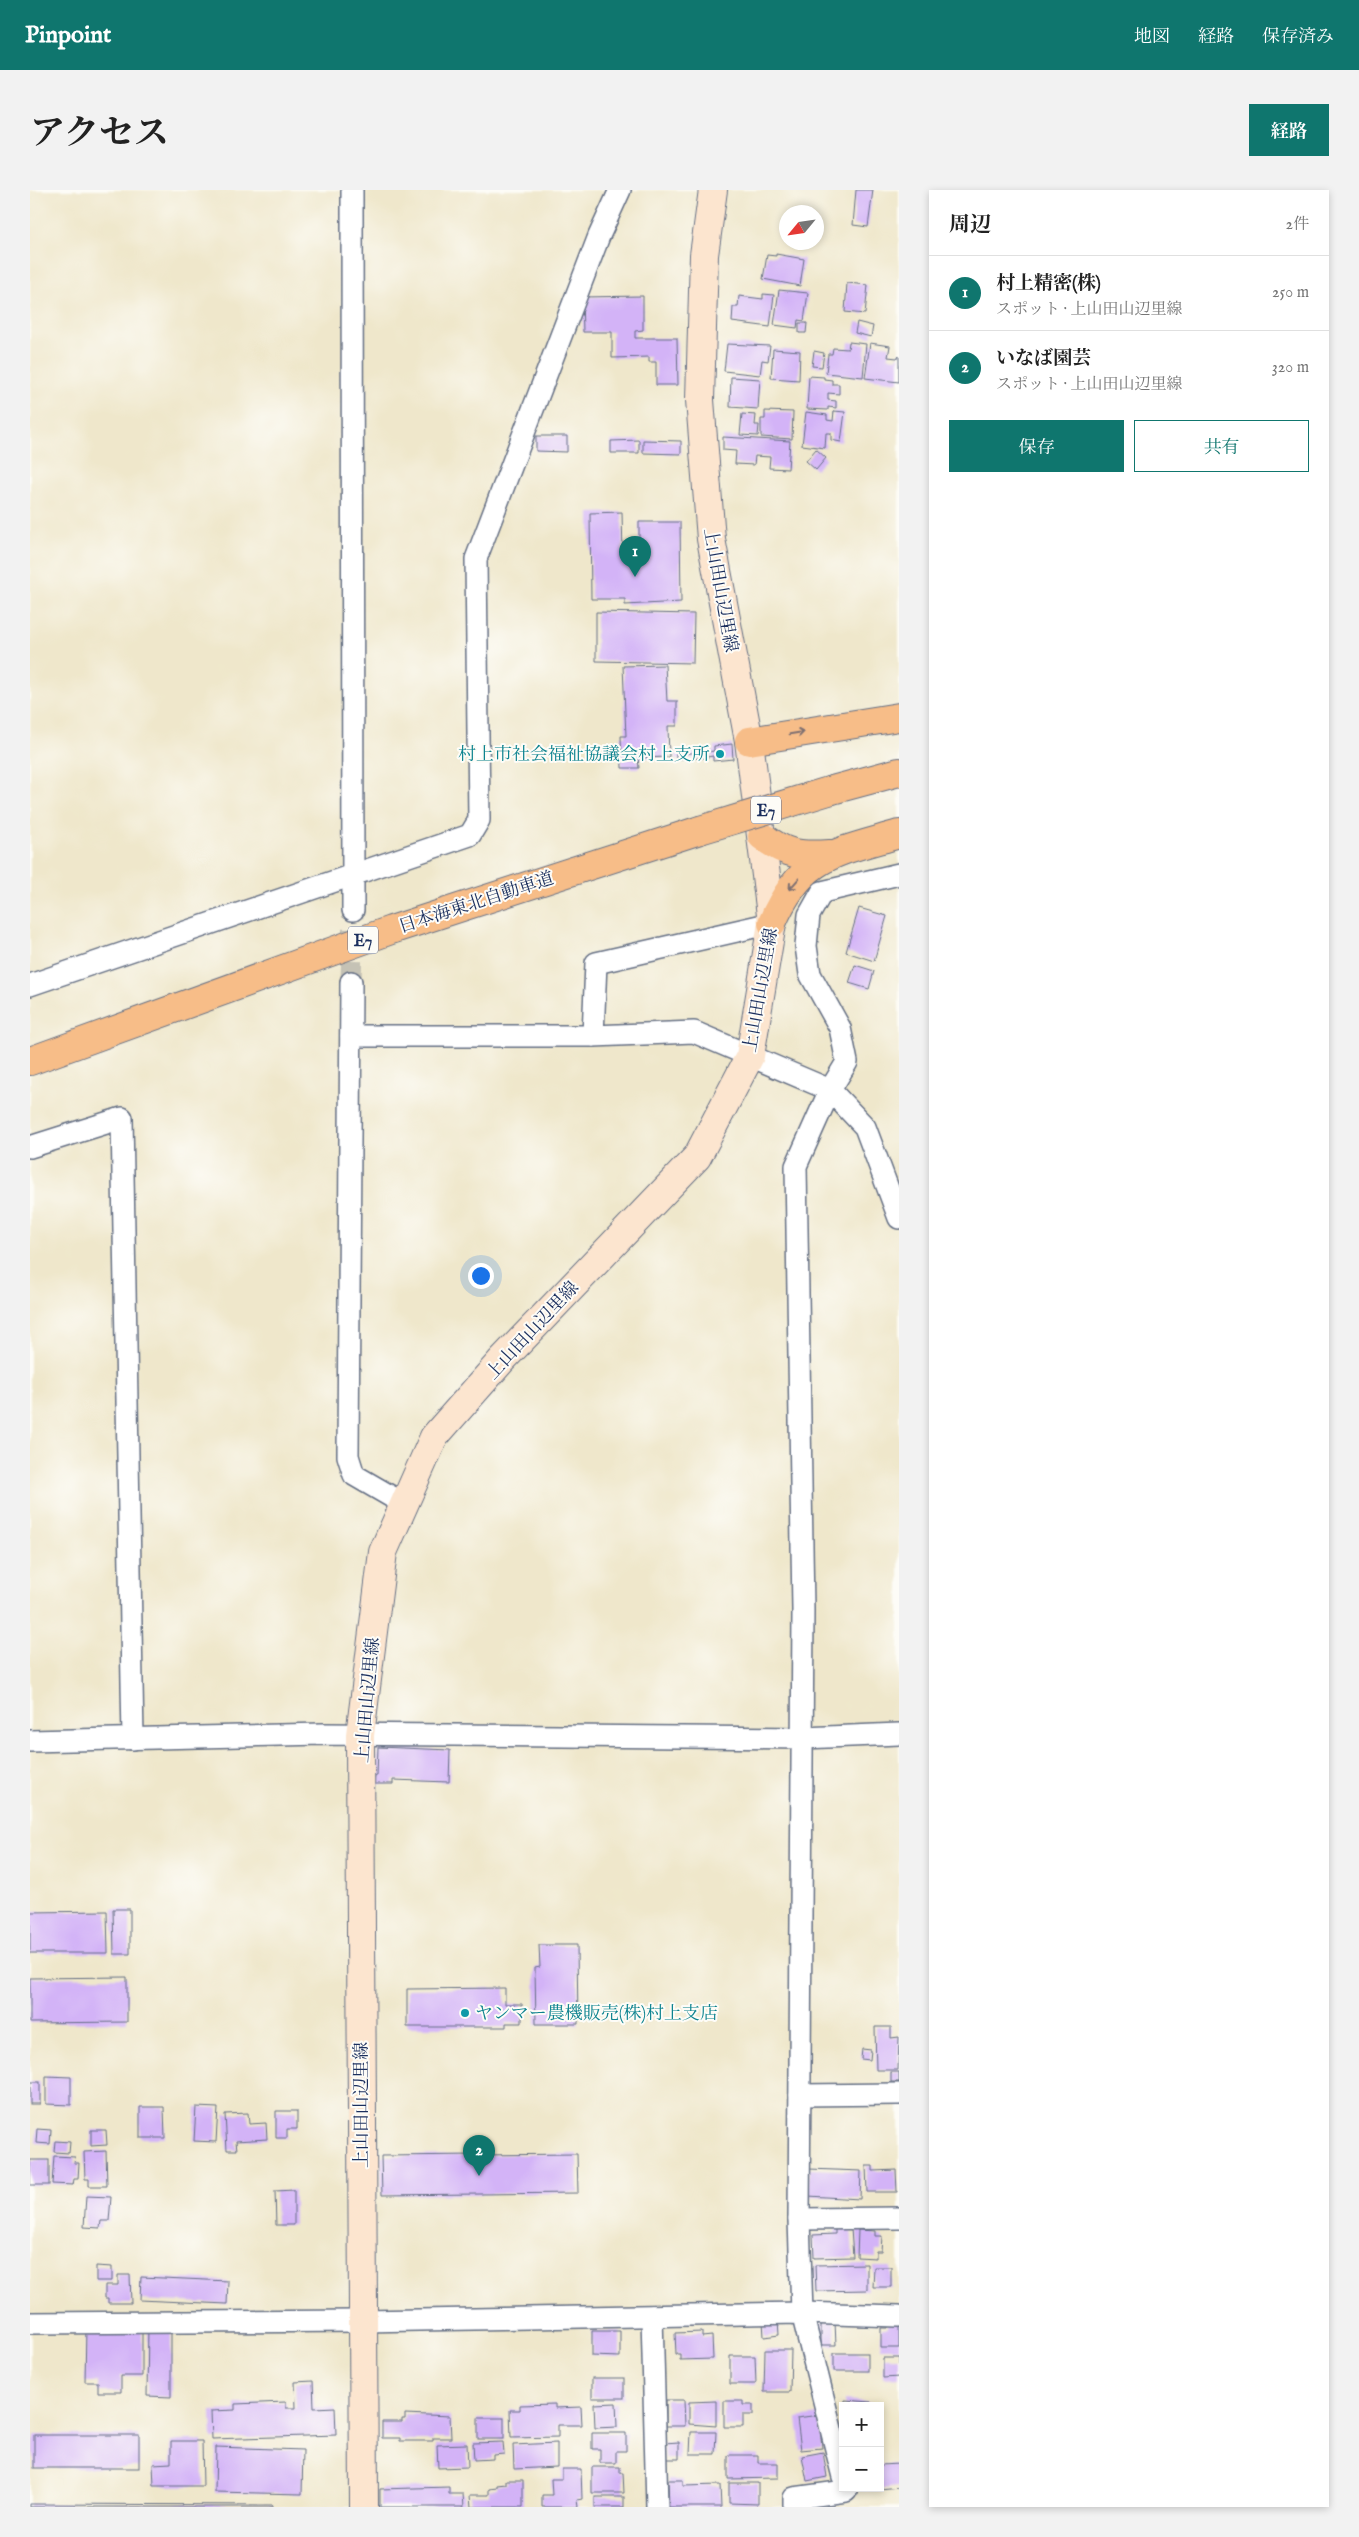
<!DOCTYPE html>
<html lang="ja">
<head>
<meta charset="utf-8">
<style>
	:root { --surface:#fff; --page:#f2f2f2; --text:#222; --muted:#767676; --line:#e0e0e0; --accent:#0f766e }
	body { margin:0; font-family:"IM FELL English","Noto Serif JP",serif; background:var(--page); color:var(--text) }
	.controls { position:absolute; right:15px; bottom:15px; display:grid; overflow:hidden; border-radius:0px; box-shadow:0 2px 8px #0003 }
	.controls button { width:45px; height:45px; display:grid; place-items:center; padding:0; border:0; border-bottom:1px solid var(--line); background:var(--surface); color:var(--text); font:25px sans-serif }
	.compass { position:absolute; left:749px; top:15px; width:45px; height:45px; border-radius:50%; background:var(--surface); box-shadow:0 2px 8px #0003; rotate:241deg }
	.you { position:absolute; left:450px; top:1085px; width:18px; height:18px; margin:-12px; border:4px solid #fff; border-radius:50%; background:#1a73e8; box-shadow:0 0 0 8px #1a73e833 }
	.badge { display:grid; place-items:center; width:32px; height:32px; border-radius:50%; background:var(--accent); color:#fff; font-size:16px; font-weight:700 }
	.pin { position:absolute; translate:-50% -41px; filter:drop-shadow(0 1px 2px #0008) }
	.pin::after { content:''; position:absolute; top:26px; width:18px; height:15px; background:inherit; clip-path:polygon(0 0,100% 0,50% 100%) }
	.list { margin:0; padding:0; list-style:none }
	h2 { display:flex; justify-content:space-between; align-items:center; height:65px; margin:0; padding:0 20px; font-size:21px }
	h2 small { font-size:16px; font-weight:400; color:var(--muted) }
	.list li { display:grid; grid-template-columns:32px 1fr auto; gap:15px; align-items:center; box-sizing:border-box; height:75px; padding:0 20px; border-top:1px solid var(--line) }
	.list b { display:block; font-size:19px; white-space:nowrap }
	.list p { margin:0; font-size:16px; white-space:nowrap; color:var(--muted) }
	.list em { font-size:16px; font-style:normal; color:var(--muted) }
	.actions { display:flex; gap:10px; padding:15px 20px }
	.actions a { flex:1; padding:11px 0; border:1px solid var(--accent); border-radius:0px; text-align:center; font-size:18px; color:var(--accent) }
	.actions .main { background:var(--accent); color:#fff }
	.map { position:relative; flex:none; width:869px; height:2317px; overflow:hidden; border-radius:0px }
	header { display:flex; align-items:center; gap:30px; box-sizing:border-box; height:70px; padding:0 25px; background:var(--accent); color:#fff }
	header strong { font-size:24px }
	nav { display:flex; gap:28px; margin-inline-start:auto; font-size:18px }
	.intro { display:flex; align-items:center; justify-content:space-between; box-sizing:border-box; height:120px; padding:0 30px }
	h1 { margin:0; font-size:35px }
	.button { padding:12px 22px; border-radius:0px; background:var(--accent); color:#fff; font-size:18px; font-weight:700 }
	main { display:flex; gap:30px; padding:0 30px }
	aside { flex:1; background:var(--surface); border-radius:0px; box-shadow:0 2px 8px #0003 }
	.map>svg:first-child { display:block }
	.building { fill:#d3b3f7 }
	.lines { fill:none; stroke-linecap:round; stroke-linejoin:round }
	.street-tunnel { stroke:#c5c2b5; stroke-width:21; stroke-dasharray:21 11; stroke-linecap:butt }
	.street-casing { stroke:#656f84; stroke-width:24 }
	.secondary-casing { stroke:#656f84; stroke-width:30 }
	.highway-casing { stroke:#656f84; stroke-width:30 }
	.street { stroke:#fff; stroke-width:21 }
	.secondary { stroke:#fce5cf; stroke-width:28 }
	.highway { stroke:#f7bd88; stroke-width:28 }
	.highway-bridge-casing { stroke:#656f84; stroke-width:30; stroke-linecap:butt }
	.highway-bridge { stroke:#f7bd88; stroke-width:28 }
	.oneway { stroke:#7e6f71 }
	.culture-dot { fill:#0f9aa8; stroke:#fdfcf7; stroke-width:2 }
	.labels { text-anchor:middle; stroke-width:4; stroke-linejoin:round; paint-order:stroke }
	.shield { fill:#fdfcf7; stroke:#5f6c8c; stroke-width:1 }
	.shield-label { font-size:16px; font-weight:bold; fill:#1b2f5e }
	.street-label { font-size:18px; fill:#1b2f5e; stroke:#fdfcf7 }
	.culture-label { font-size:18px; fill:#0d838f; stroke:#fdfcf7; text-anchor:end }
</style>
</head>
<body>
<header>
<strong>Pinpoint</strong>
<nav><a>地図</a><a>経路</a><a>保存済み</a></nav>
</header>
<div class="intro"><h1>アクセス</h1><a class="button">経路</a></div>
<main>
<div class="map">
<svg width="869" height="2317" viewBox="0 0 869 2317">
	<rect width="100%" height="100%" fill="#fdfcf7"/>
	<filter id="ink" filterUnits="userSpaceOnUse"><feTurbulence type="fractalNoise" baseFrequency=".02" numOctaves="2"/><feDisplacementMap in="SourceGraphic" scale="10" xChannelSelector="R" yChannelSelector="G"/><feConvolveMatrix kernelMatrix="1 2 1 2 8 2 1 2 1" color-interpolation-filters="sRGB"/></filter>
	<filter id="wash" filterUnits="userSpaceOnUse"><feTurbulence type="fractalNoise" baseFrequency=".0096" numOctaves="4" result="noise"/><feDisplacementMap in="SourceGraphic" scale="20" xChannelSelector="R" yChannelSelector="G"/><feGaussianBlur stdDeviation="1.12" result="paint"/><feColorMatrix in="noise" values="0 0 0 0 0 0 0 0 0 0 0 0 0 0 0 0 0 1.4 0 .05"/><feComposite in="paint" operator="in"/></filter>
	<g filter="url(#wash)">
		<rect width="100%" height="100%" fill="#efe7cb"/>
		<g id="blocks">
			<g class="building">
				<path d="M826,0H843L838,37L823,35Z"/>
				<path d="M746,64L774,69L770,96L733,89L737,65L746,66Z"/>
				<path d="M817,93L838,95L835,124L815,122Z"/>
				<path d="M749,100L778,103L774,131L768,130L767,138L744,135Z"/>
				<path d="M733,104L744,105L740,137L702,132L703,117H708L709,106L733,109Z"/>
				<path d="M613,106V140L605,141V148H647L648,195H626V172H619V167L582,168V142H553L552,107Z"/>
				<path d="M827,132L843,136L841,147L825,143Z"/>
				<path d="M769,133H777L776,143H769Z"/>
				<path d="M819,152L836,154L833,187L796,183L798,164H802L803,158L818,159Z"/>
				<path d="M840,153L860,156L858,167L867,168L869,165V192L835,188Z"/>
				<path d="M697,154L740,156L738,171L732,170L730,185L694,181Z"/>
				<path d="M743,159L770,161L769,190L741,188Z"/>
				<path d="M784,161L794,163L792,177L782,176Z"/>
				<path d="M779,186L794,187V189L802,190V194H809V204L798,203V210L806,211V218L798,217V220L777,219Z"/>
				<path d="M701,187L730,189L728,219L700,217Z"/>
				<path d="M735,221L763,222L762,249L731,247V229H735Z"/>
				<path d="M804,221L815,222L811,252L801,250V243H796L795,258L772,255L776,222L797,225V230L803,231Z"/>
				<path d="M712,224L726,225L725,235H729L728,246L710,245Z"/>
				<path d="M506,246H537V262L506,261Z"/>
				<path d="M693,247L760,251L758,279L739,278L740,267L725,266L724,275L705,274L706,261L693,260Z"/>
				<path d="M609,250V263H581V251Z"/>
				<path d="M613,250L651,251V264L613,263Z"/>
				<path d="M786,259L796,268L786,280L776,271Z"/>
				<path d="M592,322L593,366H616L615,353H609V332H650L651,412L595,415V409H561L560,323Z"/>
				<path d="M566,422L664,424L663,473L566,471Z"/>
				<path d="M635,475L637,511H647V536H638L639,567L608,568L609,578H592L591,546H596L593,476Z"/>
				<path d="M702,554L703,569L683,571V566L677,567L676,562L684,561V556Z"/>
				<path d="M646,563H674V568L646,569Z"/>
				<path d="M829,718L857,726L844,771L816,762Z"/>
				<path d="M825,775L844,781L839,799L819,793Z"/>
				<path d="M348,1557L420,1560L419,1592L363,1590V1594H344L345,1586H347Z"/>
				<path d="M83,1719H100V1764H84Z"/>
				<path d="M77,1721L78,1763H0V1722Z"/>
				<path d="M509,1755H547L548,1834H506L505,1778L510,1777Z"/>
				<path d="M97,1787V1832L0,1833V1788Z"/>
				<path d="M475,1798V1814H492V1833H476V1837H377V1799Z"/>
				<path d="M845,1837H861V1848L869,1847L868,1880H846Z"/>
				<path d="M832,1859L841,1860L840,1870L831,1869Z"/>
				<rect x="861" y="1882" width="8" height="10"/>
				<path d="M16,1886L41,1887V1915L16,1914Z"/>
				<rect x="0" y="1892" width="10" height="22"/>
				<path d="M110,1917H134L135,1948H110Z"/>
				<path d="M166,1917L188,1918L186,1952L164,1951Z"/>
				<path d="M246,1921H267V1939H257V1948H246Z"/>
				<path d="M218,1923L219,1934L236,1933L237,1949L206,1951L207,1960H197L195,1924Z"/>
				<path d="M7,1939L21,1940L20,1954L6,1953Z"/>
				<path d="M61,1940H76L77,1955L61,1956Z"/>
				<path d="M25,1951L40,1952L39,1963L24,1962Z"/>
				<path d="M76,1961L77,1996H59V1989H55L54,1962Z"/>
				<path d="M547,1964L548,2003L352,2005L351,1966Z"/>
				<path d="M24,1966L45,1967L44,1973H49L48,1989H44L43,1995L22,1994Z"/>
				<rect x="0" y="1970" width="19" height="25"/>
				<path d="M836,1976H843V1981L866,1980L867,2002H837Z"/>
				<path d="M779,1979L831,1981L830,2009L778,2006Z"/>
				<path d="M264,2000V2035H246L245,2001Z"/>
				<path d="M56,2006L81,2007L79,2031H71L70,2038L54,2037Z"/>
				<path d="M805,2039H821L823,2067L784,2068L783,2045L805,2044Z"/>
				<path d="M828,2040L845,2041V2046H852L851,2061H846V2068L827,2067Z"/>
				<path d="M837,2074V2100L786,2101L785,2075Z"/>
				<path d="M66,2076L82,2077V2091H66Z"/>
				<path d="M844,2077H861V2097H843Z"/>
				<path d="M88,2085H100L101,2113H78V2108H75V2095H88Z"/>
				<path d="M111,2087L198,2091L197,2114L110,2110Z"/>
				<path d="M748,2130L749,2145L734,2147L733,2131Z"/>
				<path d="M858,2130H869V2158H851V2138H858Z"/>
				<path d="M805,2132L806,2155H791V2133Z"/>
				<path d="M118,2136H141V2207L117,2206Z"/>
				<path d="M56,2138L112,2139V2186H91V2202H68V2192H55Z"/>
				<path d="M562,2141H590V2167L562,2166Z"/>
				<path d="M672,2142V2147L682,2146L683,2169L650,2170V2164H646L645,2143Z"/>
				<path d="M735,2160H761L760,2202H734Z"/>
				<rect x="804" y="2163" width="34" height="18"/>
				<path d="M700,2166H725L726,2194H700Z"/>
				<path d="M853,2168H869V2187L853,2188Z"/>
				<rect x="562" y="2188" width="32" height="20"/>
				<path d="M283,2191L284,2218L305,2217L306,2245L182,2249L181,2221L205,2220V2214L256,2212V2218H266L265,2192Z"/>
				<path d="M636,2210H654L655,2236H636Z"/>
				<path d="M815,2210L841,2212L840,2216H815Z"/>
				<path d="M686,2211V2236L659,2234V2212Z"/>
				<path d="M694,2211H713V2215H723V2225H713V2237H694Z"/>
				<path d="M586,2213L587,2237L565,2238L564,2214Z"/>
				<path d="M525,2214V2218L551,2217L552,2235H528V2247L481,2248L480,2220H490V2215Z"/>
				<path d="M375,2224L420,2226L421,2248H403V2251H370V2248H352V2232H372V2229H375Z"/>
				<path d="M789,2225L792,2258L771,2260L767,2228Z"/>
				<rect x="448" y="2228" width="26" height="21"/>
				<path d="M661,2242H686L685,2264H660Z"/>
				<path d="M562,2243H596V2261H586V2273H570V2259H562Z"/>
				<rect x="4" y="2245" width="105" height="33"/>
				<path d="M141,2251H172L173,2296H124L123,2274L141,2273Z"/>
				<path d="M473,2252L474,2264L463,2265V2269L444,2270L443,2253Z"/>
				<path d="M649,2252V2269H635L634,2253Z"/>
				<path d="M527,2253V2277L484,2279L483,2255Z"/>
				<path d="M437,2254L438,2277L408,2278L407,2255Z"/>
				<path d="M186,2257L273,2260L272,2304L185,2302Z"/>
				<path d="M793,2262L797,2287L777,2291L772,2266Z"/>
				<path d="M698,2265H728V2273H748V2288L698,2289Z"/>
				<path d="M869,2274V2297L850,2299V2275Z"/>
				<path d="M562,2277H590V2283H593L594,2303H562Z"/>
				<path d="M532,2279H551L552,2309L547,2310L548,2317H512V2305H522L521,2289H532Z"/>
				<path d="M476,2290H493V2317H441L440,2305H459V2299L467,2298V2295L476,2294Z"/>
				<path d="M638,2290H653V2296L690,2295L691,2317H639Z"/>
				<path d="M699,2293H728V2314L699,2313Z"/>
				<path d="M419,2297V2304H433L434,2317H350V2299Z"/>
				<rect x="565" y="2307" width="29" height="10"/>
				<path d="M0,2314L242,2315V2317H0Z"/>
			</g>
		</g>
	</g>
	<g filter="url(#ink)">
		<use href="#blocks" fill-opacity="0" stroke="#656f84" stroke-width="1"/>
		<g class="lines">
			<path class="street-tunnel" d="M321,792L323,720"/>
			<defs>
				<g id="street">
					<path d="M322,0L323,720"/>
					<path d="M321,792L318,1266L324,1285L374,1314"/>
					<path d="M0,795L440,645L449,630L446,369L569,46L590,0"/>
					<path d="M321,846H563L664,842L800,900L835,937L869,1028"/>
					<path d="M563,846L566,773L742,733"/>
					<path d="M0,957L92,928L103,1549"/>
					<path d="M0,1551L293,1544L773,1548L869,1544"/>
					<path d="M770,1905L869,1904"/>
					<path d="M769,2029L869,2028"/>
					<path d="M622,2126L627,2317"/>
					<path d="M0,2133L333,2131L772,2123L869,2126"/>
					<path d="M813,2287L772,2123L769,2029L773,1420L766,976L800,900L817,872L810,838L780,784L776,756L779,725L792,702L869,684"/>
					<path d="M764,2317V2308L816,2301"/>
				</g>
				<path id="secondary" d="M334,2317L330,1545L353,1362L404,1247L472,1170L667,967L720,866L742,733L719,551L681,349L670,210L674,65L683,0"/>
				<g id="highway">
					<path d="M719,551L869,527"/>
					<path d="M802,600L869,582"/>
					<path d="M732,646C756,665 770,666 800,664"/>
					<path d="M742,733C771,665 805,663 869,644"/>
					<path d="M0,871L361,740L670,640"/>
				</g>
			</defs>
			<use href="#street" class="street-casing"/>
			<use href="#secondary" class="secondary-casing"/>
			<use href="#highway" class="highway-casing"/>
			<use href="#street" class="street"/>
			<use href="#secondary" class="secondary"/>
			<use href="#highway" class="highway"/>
			<defs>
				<path id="highway-bridge" d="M670,640L802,600"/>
			</defs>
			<use href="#highway-bridge" class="highway-bridge-casing"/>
			<use href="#highway-bridge" class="highway-bridge"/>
		</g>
		<defs><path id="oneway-shaft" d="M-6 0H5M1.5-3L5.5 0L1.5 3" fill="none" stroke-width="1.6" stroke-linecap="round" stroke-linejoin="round" transform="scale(1.25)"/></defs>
		<g class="oneway">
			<use href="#oneway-shaft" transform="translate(767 543) rotate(-9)"/>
			<use href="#oneway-shaft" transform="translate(764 694) rotate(131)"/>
		</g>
	</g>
	<g class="culture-dot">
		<circle cx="690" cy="564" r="5"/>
		<circle cx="435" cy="1823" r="5"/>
	</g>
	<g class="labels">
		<g class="shield">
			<rect x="721" y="606.5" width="30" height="27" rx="4"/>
			<rect x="318" y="736.5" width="30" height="27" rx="4"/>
		</g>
		<g class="shield-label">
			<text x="736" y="626">E7</text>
			<text x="333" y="756">E7</text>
		</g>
		<g class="street-label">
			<text transform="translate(691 400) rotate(80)" y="6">上山田山辺里線</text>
			<text transform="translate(446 712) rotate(-18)" y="6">日本海東北自動車道</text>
			<text transform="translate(730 800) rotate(-80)" y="6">上山田山辺里線</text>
			<text transform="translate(502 1140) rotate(-47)" y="6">上山田山辺里線</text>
			<text transform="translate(337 1510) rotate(-85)" y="6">上山田山辺里線</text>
			<text transform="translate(331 1915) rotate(-90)" y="6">上山田山辺里線</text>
		</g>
		<g class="culture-label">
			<text x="680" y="570">村上市社会福祉協議会村上支所</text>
			<text x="445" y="1829" text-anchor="start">ヤンマー農機販売(株)村上支店</text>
		</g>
	</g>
</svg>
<div class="controls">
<button>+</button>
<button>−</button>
</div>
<svg class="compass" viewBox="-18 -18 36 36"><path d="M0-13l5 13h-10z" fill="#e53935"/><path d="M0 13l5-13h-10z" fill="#767676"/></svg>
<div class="you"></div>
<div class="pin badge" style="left:605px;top:387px">1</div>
<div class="pin badge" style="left:449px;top:1986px">2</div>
</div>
<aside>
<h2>周辺<small>2件</small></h2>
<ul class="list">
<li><span class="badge">1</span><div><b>村上精密(株)</b><p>スポット · 上山田山辺里線</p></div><em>250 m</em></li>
<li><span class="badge">2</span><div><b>いなば園芸</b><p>スポット · 上山田山辺里線</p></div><em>320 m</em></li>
</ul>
<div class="actions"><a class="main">保存</a><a>共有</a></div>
</aside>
</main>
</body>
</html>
